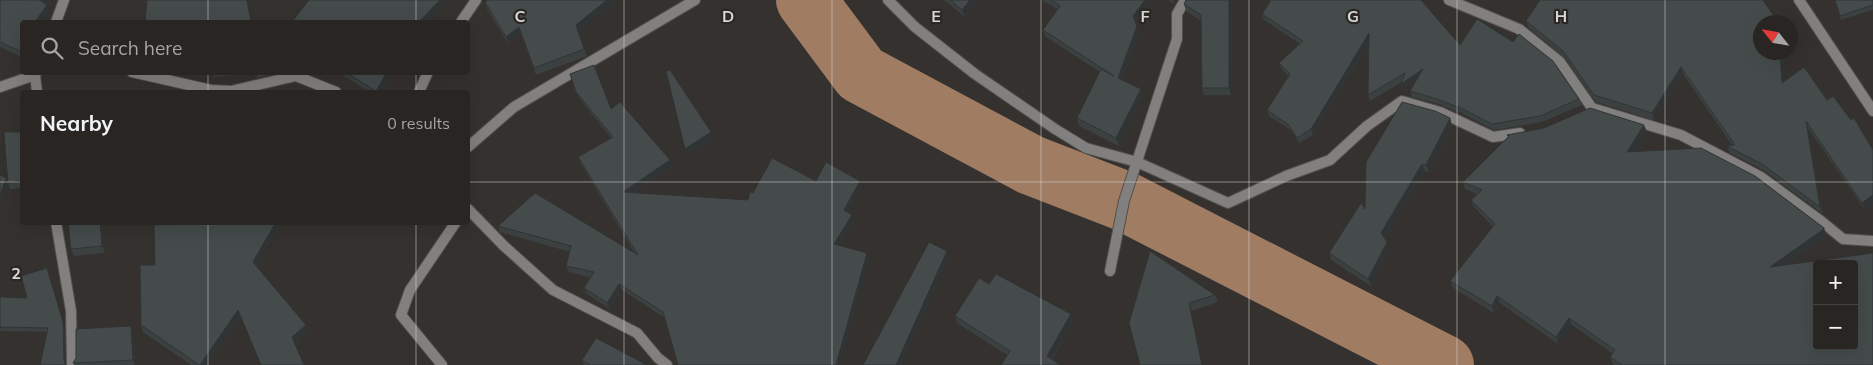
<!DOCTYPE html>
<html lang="en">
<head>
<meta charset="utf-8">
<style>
	:root { --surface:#282522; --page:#34312f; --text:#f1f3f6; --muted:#a5a5a5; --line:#444240 }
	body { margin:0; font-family:Mulish,sans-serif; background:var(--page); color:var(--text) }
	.controls { position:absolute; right:15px; bottom:15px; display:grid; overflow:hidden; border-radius:5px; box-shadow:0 5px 20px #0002 }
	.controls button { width:45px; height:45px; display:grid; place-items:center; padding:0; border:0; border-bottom:1px solid var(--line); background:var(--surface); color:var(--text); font:25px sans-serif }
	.compass { position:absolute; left:1753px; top:15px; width:45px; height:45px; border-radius:50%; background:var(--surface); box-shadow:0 5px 20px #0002; rotate:301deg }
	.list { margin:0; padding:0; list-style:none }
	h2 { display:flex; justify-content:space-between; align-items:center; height:65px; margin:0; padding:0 20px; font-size:21px }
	h2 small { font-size:16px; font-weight:400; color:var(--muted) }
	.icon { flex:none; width:28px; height:28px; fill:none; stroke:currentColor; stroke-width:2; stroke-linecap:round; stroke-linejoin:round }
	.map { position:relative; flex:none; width:1873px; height:365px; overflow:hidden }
	.search { position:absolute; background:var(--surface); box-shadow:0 5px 20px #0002; left:20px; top:20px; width:450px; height:55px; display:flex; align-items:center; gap:12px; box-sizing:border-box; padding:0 18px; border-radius:5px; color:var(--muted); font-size:19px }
	.panel { position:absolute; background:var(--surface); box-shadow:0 5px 20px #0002; left:20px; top:90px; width:450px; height:135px; border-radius:5px }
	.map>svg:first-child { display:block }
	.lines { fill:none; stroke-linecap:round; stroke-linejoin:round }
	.river { stroke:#a07c63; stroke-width:60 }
	.minor-casing { stroke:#524f4c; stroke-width:12 }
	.minor { stroke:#82807e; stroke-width:10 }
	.wall { fill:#3b4040 }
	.shaded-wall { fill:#303434 }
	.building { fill:#454b4b; stroke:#303434; fill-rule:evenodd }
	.grid { fill:none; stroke:#d8d6d4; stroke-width:1; stroke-opacity:0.55 }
	.grid-label { font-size:16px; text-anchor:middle; font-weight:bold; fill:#d8d6d4; stroke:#2b2724; stroke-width:4.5; stroke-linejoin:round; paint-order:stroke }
</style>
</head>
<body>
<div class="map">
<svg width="1873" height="365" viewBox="0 0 1873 365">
	<rect width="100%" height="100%" fill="#35312e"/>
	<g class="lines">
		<path class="river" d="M806,0L861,74L1031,165L1124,201L1444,365"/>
		<defs>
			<g id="minor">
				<path d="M888,0L915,27L975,74L1055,129L1086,148L1137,162L1228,203L1286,176L1330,160L1367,126L1402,101L1440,112L1493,137L1520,133"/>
				<path d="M1449,0L1519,29L1560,62L1592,108L1681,135L1761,177L1821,221L1843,239L1873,241"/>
				<path d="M1799,0L1873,111"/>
				<path d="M56,22L64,0"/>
				<path d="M461,22L476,0"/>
				<path d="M132,72L211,90L231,91L296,76L336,92"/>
				<path d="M35,75L37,92"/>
				<path d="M0,87L35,75L37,72"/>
				<path d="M419,92L428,72"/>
				<path d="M468,147L514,107L695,0"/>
				<path d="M468,209L504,246L553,290L637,333L658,358L667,365"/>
				<path d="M56,222L71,311L72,365"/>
				<path d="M1110,271L1124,201L1177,39V14L1185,0"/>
				<path d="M442,365L401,315L410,290L456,222"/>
			</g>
		</defs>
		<use href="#minor" class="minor-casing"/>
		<use href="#minor" class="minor"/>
	</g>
	<g class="wall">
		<path d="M0,0L46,1L44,3L49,11L22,22V57L0,47Z"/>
		<path d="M944,0H978L965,17Z"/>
		<path d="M1042,0H1153L1135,23L1139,33L1122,80L1141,89L1143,97L1119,146L1079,126L1077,118L1100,72L1046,37L1043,30L1058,10Z"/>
		<path d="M1168,0H1178L1175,4Z"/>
		<path d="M1232,0L1231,95H1204L1202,88L1201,21L1186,11L1184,4Z"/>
		<path d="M1835,0H1873V10L1841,20Z"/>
		<path d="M485,2L578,32L587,56L536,75L521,34L508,44L487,9Z"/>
		<path d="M1262,14L1460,45L1579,99L1582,105L1542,122L1494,130L1460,112L1459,113L1442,105L1412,97L1410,91L1416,81L1403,90L1401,84L1402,82L1370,101L1368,95L1369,43L1313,135L1299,143L1291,130L1269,116L1267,110L1288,76L1282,69L1279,63L1300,44L1264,20Z"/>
		<path d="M1526,21L1760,52H1782L1784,81L1827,100L1851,120L1873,150V204L1865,210L1808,128L1823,214L1765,171L1730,153L1727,146L1732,145L1683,74L1654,120L1596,102L1565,58L1529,28Z"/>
		<path d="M212,72H275L268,75L258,78L256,73L214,77Z"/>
		<path d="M337,72H393L381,92H370Z"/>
		<path d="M570,74L611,109L672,167L634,193L748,200L753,193L816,181L862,188L848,212L854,221L839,246L869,260L665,318L622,290L610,309L587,294L584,288L591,278L569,272L566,266L570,252L500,232L498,226L635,254L581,164L578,157L611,138L579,98Z"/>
		<path d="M1450,118L1452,126L1429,172L1425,171L1385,238L1390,249L1371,286L1331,260L1329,253L1365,209Z"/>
		<path d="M22,132V188L10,189L8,183L0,203V175L7,181Z"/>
		<path d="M1647,132L1634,152L1827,236L1785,265L1873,365H1614L1613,364L1610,357L1613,354L1572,325L1558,344L1500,303L1494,313L1453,288L1450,281L1493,227L1474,207L1471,200L1477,194L1465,189L1463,182L1508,137L1507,135Z"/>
		<path d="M102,222L105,253L74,256L71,249Z"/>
		<path d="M282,222L257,267L308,332L295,344L304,365H261L241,317L208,365H191L143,332L141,325L155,265L233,223Z"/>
		<path d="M989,284L1073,322L1052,360L1007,355L957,323L955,316Z"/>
		<path d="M1215,295L1218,302L1191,311L1129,323Z"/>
		<path d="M0,297L64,326L65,364L47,332L0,331Z"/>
		<path d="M134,334L135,365H74L73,363Z"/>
		<path d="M582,360L647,365H584Z"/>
	</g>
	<g class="shaded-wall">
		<path d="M40,0H45L46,1L42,6Z"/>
		<path d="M247,0H249L252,22H251Z"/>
		<path d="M440,0H447V1L428,22H419Z"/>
		<path d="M607,0H619L578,32L587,56L576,25Z"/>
		<path d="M970,0H978L965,17L962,10Z"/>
		<path d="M1145,0H1153L1135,23L1133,16Z"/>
		<path d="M1173,0H1178L1175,4Z"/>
		<path d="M1229,0H1232L1231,95L1229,88Z"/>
		<path d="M47,5L49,11L42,22H35Z"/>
		<path d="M1137,26L1139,33L1120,85L1118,78Z"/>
		<path d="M519,27L521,34L508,44L506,37Z"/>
		<path d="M1369,33L1371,39L1313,135L1311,129Z"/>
		<path d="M1780,52H1782L1785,90L1782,83Z"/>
		<path d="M1681,67L1683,74L1654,120L1652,113Z"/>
		<path d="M1423,69L1425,75L1403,90L1401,84Z"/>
		<path d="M387,72H393L381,92H376V91Z"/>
		<path d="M1141,89L1143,97L1119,146L1116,138Z"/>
		<path d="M1457,106L1460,112L1459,113L1457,107Z"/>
		<path d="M1450,118L1452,126L1429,172L1426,165Z"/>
		<path d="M1806,121L1808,128L1823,214L1820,207Z"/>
		<path d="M1644,125L1647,132L1629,159L1627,152Z"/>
		<path d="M711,132L713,139L688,156L685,149Z"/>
		<path d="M670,160L672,167L625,199L623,192Z"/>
		<path d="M1422,164L1425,171L1384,240L1381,233Z"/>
		<path d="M6,178L8,182L0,203V195Z"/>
		<path d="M860,181L862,188L846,216L844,210Z"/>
		<path d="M1873,195V204L1865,210L1862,203Z"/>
		<path d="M852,215L854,221L836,251L834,244Z"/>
		<path d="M100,222H102L105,253L102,246Z"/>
		<path d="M276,222H282L256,269L253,262Z"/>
		<path d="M1824,228L1827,236L1772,274L1770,267Z"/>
		<path d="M1387,242L1390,249L1371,286L1368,279Z"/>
		<path d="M947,251L949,258L902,365H896Z"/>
		<path d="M867,253L869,260L840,365H836Z"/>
		<path d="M47,268L64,326L65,365L64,361Z"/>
		<path d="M619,284L622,290L610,309L607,303Z"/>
		<path d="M1497,296L1500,303L1494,313L1492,306Z"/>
		<path d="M1189,303L1191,311L1203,365H1202Z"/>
		<path d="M238,310L241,317L208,365H200Z"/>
		<path d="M1071,314L1073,322L1049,364L1047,356Z"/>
		<path d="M1569,318L1572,325L1558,344L1556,337Z"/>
		<path d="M306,325L308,332L294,344L292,337Z"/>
		<path d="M131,326L134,334L135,365H134L133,360Z"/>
	</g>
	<g class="building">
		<path d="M0,0H40L47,5L35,22H22V52L0,42Z"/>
		<path d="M147,0H247L251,22H145Z"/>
		<path d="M309,0H440L419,22H292Z"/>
		<path d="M488,0H607L576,25L584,49L534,68L519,27L506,37L485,2Z"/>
		<path d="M950,0H970L962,10Z"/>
		<path d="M1051,0H1145L1133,16L1137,26L1118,78L1141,89L1116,138L1077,118L1101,69L1114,76L1043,30L1060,6Z"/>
		<path d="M1186,0H1229V88H1202L1201,15L1184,4Z"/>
		<path d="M1271,0H1421L1460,45L1477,19L1513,42L1519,34L1553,61L1579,99L1540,116L1492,124L1457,106V107L1440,100L1410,91L1423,69L1401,84L1405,73L1368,95L1369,33L1311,129L1297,138L1289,125L1267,110L1290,74L1279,63L1303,41L1262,14Z"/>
		<path d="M1540,0H1763L1778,22H1760V52H1780L1782,83L1804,67L1827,100L1833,96L1851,120L1854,118L1873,150V195L1862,203L1806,121L1820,207L1762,164L1727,146L1735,145L1681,67L1652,113L1594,95L1563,51L1526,21Z"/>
		<path d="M1835,0H1873V5L1840,16Z"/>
		<path d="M594,65L611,109L620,102L670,160L623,192L748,200L750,192L753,193L772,158L816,181L826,162L860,181L844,210L852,215L834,244L867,253L836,365H678L663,312L619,284L607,303L584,288L594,272L566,266L571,246L498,226L535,193L638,255L578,157L613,137L576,92L570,74Z"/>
		<path d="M670,70L711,132L685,149L666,71Z"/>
		<path d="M345,72H387L376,91Z"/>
		<path d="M1402,102L1435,111L1450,118L1426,165L1422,164L1381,233L1387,242L1368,279L1329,253L1361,203L1365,209L1366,162Z"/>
		<path d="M1590,108L1644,125L1627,152L1701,148L1755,176L1824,228V229L1770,267L1873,253V365H1622L1610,357L1615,350L1569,318L1556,337L1497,296L1492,306L1450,281L1495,224L1471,200L1482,190L1463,182L1509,136L1507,135L1544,128ZM1817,264H1854V346H1817Z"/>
		<path d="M4,132H22V181L8,183Z"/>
		<path d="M0,175L6,178L0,195Z"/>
		<path d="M68,222H100L102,246L71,249Z"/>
		<path d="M233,222H276L253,262L306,325L292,337L304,365H261L238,310L200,365H199L141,325L140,265H155L154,225L233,223Z"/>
		<path d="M929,242L947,251L896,365H863Z"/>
		<path d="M1150,251L1215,295L1189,303L1202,365H1140L1129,323Z"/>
		<path d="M47,268L63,322L64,361L66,365H40L48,328L0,327V297L27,298L21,276Z"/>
		<path d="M996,274L1071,314L1047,356L1060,365H1001L1010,351L955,316L979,278L989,284Z"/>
		<path d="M131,326L133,360L73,363L76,358V329Z"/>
		<path d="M596,338L647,365H590L582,360Z"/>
	</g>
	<path class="grid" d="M208,0V22M416,0V22M624,0V365M832,0V365M1041,0V365M1249,0V365M1457,0V365M1665,0V365M208,72V92M416,72V92M0,182H22M468,182H1873M208,222V365M416,222V365"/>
	<g class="grid-label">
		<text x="520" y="22">C</text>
		<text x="728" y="22">D</text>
		<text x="936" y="22">E</text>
		<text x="1145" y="22">F</text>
		<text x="1353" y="22">G</text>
		<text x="1561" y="22">H</text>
		<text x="16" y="279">2</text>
	</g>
</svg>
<div class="controls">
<button>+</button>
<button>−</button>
</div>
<svg class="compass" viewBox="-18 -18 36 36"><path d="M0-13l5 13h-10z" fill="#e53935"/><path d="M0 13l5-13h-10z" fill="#a5a5a5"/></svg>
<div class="search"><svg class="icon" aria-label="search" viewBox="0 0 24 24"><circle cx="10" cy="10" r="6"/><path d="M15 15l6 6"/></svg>Search here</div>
<section class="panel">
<h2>Nearby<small>0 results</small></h2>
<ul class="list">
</ul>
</section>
</div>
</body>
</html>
